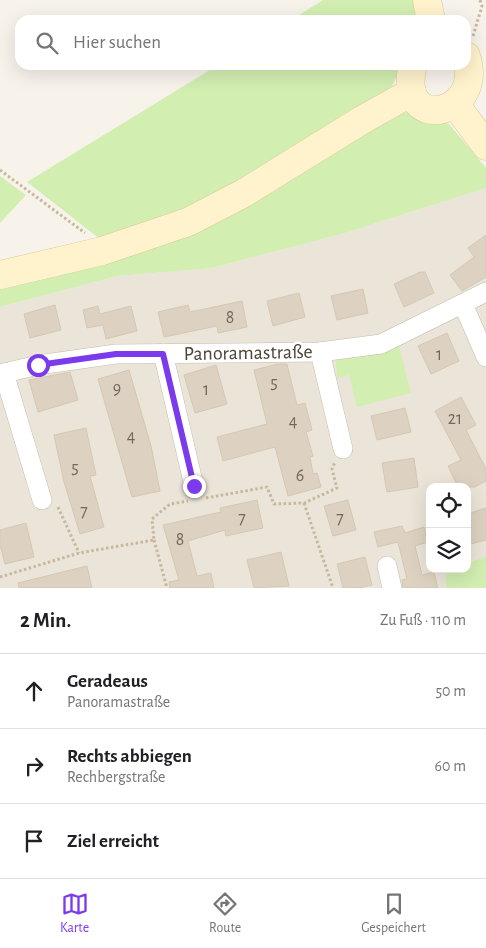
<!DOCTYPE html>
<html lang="de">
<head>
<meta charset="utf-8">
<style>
	:root { --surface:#fff; --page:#f6f6f6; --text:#202124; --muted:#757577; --line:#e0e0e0; --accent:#7c3aed }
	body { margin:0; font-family:"Alegreya Sans",sans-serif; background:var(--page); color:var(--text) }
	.controls { position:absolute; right:15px; bottom:15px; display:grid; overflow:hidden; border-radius:10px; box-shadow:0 5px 20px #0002 }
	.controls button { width:45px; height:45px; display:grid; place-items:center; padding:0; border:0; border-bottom:1px solid var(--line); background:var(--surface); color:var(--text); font:25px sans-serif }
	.stop { position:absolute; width:15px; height:15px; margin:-11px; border:4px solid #7c3aed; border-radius:50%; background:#fff }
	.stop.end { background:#7c3aed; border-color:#fff; box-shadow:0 1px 5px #0008 }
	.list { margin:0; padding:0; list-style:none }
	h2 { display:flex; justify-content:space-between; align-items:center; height:65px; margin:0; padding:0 20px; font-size:21px }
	h2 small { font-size:16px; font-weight:400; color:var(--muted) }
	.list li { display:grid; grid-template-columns:32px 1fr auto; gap:15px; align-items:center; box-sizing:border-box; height:75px; padding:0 20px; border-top:1px solid var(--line) }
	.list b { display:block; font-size:19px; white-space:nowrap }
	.list p { margin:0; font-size:16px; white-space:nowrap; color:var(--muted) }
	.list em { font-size:16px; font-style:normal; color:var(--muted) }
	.icon { flex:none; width:28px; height:28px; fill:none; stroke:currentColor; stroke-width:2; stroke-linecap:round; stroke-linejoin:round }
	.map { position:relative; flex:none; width:486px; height:588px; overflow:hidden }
	.search { position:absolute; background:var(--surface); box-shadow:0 5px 20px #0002; left:15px; right:15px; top:15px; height:55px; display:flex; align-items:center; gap:12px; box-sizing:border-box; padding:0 18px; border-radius:15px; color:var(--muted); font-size:19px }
	.sheet { height:290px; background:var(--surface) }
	nav { display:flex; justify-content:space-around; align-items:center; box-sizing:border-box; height:70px; border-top:1px solid var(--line); background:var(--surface); font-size:14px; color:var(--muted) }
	nav a { display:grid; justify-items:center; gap:2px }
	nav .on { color:var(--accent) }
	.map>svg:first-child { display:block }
	.residential { fill:#ebe5d9; fill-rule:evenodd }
	.green { fill:#d2eeb1 }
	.building { fill:#ddd2c2; stroke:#d5c8b1 }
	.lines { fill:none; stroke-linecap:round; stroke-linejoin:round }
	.street-casing { stroke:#c4bcac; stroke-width:20 }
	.secondary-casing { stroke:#dbc997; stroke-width:29 }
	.path { stroke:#c7b89c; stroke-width:3; stroke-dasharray:2.5 2.5; stroke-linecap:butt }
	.street { stroke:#fff; stroke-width:19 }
	.secondary { stroke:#fff3cd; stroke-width:28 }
	.route { stroke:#7c3aed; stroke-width:6 }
	.labels { text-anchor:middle; stroke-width:5; stroke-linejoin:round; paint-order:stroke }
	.number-label { font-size:18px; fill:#70685a }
	.street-label { font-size:20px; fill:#4c4438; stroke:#fff }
</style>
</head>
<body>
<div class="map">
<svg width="486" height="588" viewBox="0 0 486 588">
	<rect width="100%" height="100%" fill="#f7f3eb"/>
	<path class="residential" d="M486,188V588H0V307L117,276L212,268L345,233ZM430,487H467V569H430Z"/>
	<g class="green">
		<path d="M323,0H417L418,20H291Z"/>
		<path d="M218,65H402L392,86L362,110L230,193L105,243L27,182Z"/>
		<path d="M410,112L449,124L486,168V188L345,233L212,268L117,276L0,307V283L115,256L396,114Z"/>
		<path d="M0,176L26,195L0,223Z"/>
		<path d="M399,346L411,393L357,407L349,375L337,378L336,361L339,359L381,352Z"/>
		<path d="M486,557V588H446V570L467,569V563Z"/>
	</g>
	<g class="building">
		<path d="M486,235V277L462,291L450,275L474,257L468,248Z"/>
		<path d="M420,272H425L434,293L404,307L394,284Z"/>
		<path d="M363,289L368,313L337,320L331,296Z"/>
		<path d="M299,293L305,317L273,326L267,301Z"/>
		<path d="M242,301L247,327L218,333L217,326L164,337L158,312L188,305L190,312Z"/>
		<path d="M55,305L61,330L30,338L24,314Z"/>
		<path d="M98,306L100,314L131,306L137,331L106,339L103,325L87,328L83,310Z"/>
		<path d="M447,333L459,361L431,374L418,346Z"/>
		<path d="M278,364H287L297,405L305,403L312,430L306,432L313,456L310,457L313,474L317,473L321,487L288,496L275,447L223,461L217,437L267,424L254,370Z"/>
		<path d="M216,365L227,404L195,413L184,375Z"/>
		<path d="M129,370L151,446L160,491L132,497L98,379Z"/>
		<path d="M70,372L78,400L38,412L29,380Z"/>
		<path d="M461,397L476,425L466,430L486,469V481L475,487H458L448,466L461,460L435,411Z"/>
		<path d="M405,408L411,432L377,440L371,416Z"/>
		<path d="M86,428L96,475L90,476L104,527L80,534L64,482L54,435Z"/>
		<path d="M414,458L418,487L387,492L382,463Z"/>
		<path d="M257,500L263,528L226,536L225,530L188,541L197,576L211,573L214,588H170L169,582L179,580L163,525L221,512L220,508Z"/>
		<path d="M348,500L356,530L333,536L324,506Z"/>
		<path d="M486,508V540L467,545V514Z"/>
		<path d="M26,523L34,557L5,564L0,545V530Z"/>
		<path d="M402,526L405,533L424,527L428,542L415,546L422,575L434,572L438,588H403L402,580L407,579L398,542L378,547L374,532Z"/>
		<path d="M281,552L289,586L254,588L247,560Z"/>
		<path d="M365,557L372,585L359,588H343L337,564Z"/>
		<path d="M87,566L92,588H19L18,583Z"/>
	</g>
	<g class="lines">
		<defs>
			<g id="street">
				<path d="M463,304L486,357"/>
				<path d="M320,352L343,449"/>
				<path d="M163,353L194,486"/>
				<path d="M4,373L42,500"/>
				<path d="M0,374L38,365L116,354L320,352L381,344L486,292"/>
				<path d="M387,566L392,588"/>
			</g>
			<g id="secondary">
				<path d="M427,0L431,20"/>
				<path d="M413,65C395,134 486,118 466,56"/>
				<path d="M458,108L486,146"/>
				<path d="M0,275L102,251L188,222L244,193L362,120L412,92"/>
			</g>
		</defs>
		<use href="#street" class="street-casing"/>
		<use href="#secondary" class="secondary-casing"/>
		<g class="path">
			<path d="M473,36L482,6L480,0"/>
			<path d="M0,170L85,233"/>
			<path d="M206,498L267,487L274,504L304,503L337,488L332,469L335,462"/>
			<path d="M304,503L333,588"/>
			<path d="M58,507L79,553"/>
			<path d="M154,540L167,588"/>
			<path d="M0,577L79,553L154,540L152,519L170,504L188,501"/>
		</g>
		<use href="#street" class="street"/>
		<use href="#secondary" class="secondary"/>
	</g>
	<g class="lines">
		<path class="route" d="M38,365L116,354H163L194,486"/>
	</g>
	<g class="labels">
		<g class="number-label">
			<text x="230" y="323">8</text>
			<text x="439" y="360">1</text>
			<text x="274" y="388">5</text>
			<text x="117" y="394">9</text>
			<text x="206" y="395">1</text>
			<text x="455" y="424">21</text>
			<text x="293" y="427">4</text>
			<text x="131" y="442">4</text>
			<text x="75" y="473">5</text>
			<text x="300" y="481">6</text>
			<text x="84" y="517">7</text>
			<text x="242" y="524">7</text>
			<text x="340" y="524">7</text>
			<text x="180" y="545">8</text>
		</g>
		<g class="street-label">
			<text transform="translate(248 352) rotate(-1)" y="7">Panoramastraße</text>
		</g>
	</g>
</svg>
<div class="controls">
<button><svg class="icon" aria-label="locate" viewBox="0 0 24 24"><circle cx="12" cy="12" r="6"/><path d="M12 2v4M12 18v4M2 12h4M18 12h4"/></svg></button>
<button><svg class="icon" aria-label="layers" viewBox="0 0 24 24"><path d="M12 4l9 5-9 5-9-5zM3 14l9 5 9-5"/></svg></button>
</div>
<div class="stop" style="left:38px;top:365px"></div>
<div class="stop end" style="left:194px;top:486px"></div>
<div class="search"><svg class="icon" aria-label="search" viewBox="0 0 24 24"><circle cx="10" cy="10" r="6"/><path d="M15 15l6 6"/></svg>Hier suchen</div>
</div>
<section class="sheet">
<h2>2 Min.<small>Zu Fuß · 110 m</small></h2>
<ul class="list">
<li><svg class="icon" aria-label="ahead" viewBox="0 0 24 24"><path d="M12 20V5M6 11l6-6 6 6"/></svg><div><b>Geradeaus</b><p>Panoramastraße</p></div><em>50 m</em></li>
<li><svg class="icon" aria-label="right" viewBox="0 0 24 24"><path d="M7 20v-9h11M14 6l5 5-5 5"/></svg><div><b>Rechts abbiegen</b><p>Rechbergstraße</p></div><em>60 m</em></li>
<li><svg class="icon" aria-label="arrive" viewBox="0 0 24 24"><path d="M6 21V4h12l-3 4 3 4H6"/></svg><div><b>Ziel erreicht</b></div></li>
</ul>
</section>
<nav>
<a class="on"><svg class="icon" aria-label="map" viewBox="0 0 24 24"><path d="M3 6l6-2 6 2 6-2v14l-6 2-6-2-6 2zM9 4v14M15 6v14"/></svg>Karte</a>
<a><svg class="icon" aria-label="directions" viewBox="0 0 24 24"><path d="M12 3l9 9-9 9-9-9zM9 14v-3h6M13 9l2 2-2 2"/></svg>Route</a>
<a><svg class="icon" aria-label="saved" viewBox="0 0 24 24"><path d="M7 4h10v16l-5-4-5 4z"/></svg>Gespeichert</a>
</nav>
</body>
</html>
